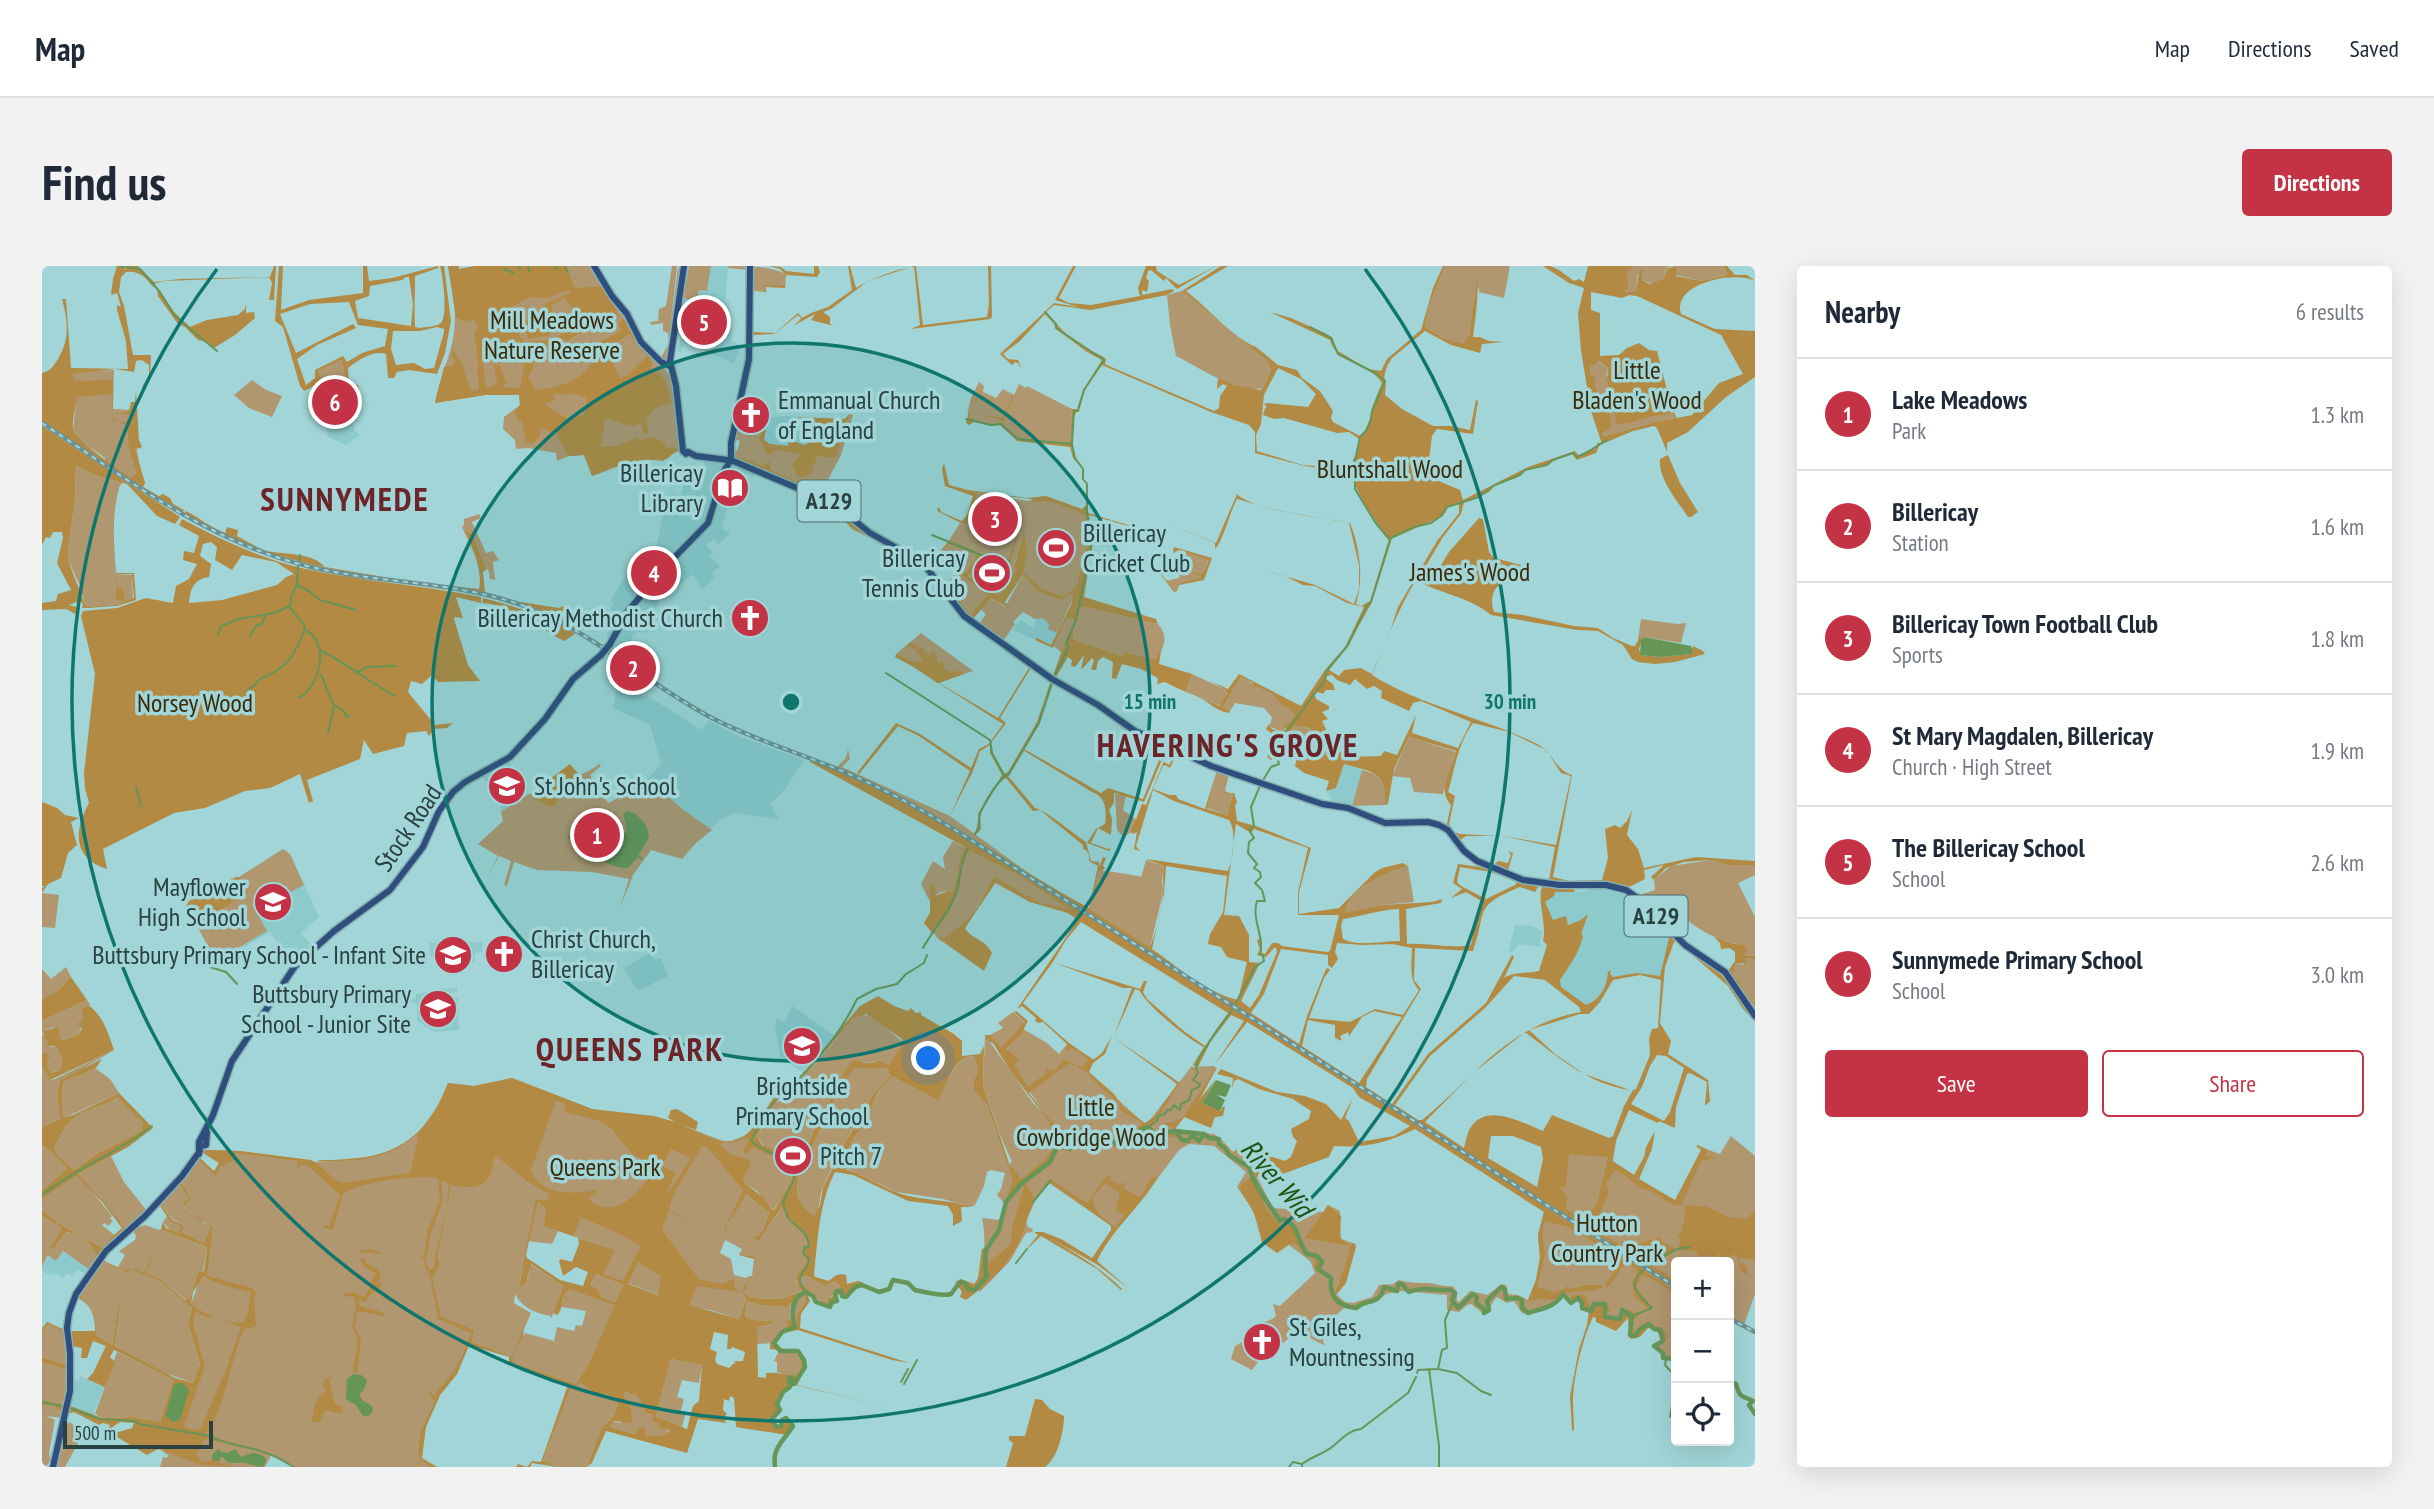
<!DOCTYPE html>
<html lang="en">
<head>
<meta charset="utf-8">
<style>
	:root { --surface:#fff; --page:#f2f2f3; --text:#1f2937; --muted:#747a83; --line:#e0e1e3; --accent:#c33245 }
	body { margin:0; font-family:"PT Sans Narrow",sans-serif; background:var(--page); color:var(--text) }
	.controls { position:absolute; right:21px; bottom:21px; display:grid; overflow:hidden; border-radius:7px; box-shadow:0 7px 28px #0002 }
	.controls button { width:63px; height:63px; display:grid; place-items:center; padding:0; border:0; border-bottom:2px solid var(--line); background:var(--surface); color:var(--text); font:35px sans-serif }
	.scale { position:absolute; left:21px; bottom:18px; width:150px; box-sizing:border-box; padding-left:7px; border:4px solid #2b4041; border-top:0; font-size:19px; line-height:24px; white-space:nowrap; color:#2b4041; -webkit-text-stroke:5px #a1d5d7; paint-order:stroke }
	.you { position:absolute; left:887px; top:793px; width:24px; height:24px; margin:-18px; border:5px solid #fff; border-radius:50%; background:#1a73e8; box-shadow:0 0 0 10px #1a73e833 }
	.badge { display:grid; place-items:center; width:46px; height:46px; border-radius:50%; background:var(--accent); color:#fff; font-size:23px; font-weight:700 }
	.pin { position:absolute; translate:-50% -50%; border:4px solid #fff; box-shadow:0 2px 7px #0006 }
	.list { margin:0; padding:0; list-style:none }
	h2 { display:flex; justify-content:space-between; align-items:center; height:91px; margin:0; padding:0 28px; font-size:30px }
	h2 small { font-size:23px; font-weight:400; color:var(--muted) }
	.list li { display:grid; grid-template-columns:46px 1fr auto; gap:21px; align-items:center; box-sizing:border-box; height:112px; padding:0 28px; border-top:2px solid var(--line) }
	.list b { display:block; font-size:26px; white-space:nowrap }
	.list p { margin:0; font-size:23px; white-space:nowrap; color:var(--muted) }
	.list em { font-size:23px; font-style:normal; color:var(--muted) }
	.actions { display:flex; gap:14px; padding:21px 28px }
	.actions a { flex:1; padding:16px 0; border:2px solid var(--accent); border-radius:7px; text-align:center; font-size:24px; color:var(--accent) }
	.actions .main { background:var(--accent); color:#fff }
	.icon { flex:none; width:38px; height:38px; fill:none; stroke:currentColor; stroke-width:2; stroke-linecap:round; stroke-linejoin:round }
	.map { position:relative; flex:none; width:1713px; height:1201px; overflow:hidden; border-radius:7px }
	header { display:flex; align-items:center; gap:42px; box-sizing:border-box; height:98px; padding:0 35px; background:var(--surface); border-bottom:2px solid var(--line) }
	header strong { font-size:33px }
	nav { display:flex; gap:38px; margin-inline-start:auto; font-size:24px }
	.intro { display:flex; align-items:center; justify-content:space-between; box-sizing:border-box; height:168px; padding:0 42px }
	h1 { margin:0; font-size:49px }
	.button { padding:18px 32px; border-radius:7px; background:var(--accent); color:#fff; font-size:24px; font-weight:700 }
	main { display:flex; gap:42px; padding:0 42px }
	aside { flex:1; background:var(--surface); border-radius:7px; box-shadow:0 7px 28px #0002 }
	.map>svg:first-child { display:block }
	.built { fill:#8dcacc }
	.green { fill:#b09770 }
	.forest { fill:#b38a43; fill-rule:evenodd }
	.water { fill:#669558 }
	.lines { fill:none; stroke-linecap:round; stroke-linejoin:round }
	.stream { stroke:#669558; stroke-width:2 }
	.river { stroke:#669558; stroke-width:4.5 }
	.major-casing { stroke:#85b1b3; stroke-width:9 }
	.major { stroke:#304e7d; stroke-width:6 }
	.rail-casing { stroke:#6c9193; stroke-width:4.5 }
	.rail { stroke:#a1d5d7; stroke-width:2; stroke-dasharray:5; stroke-linecap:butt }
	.major-bridge-casing { stroke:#85b1b3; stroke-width:9; stroke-linecap:butt }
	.major-bridge { stroke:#304e7d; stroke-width:6 }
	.ring { fill:none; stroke:#0f766e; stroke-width:3.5 }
	.labels { text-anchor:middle; stroke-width:7; stroke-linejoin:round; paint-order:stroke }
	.shield { fill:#a1d5d7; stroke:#4e6d6e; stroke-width:2 }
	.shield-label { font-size:24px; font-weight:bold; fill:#2b4041 }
	.park-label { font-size:26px; fill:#3c2b0a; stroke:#a1d5d7 }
	.poi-label { font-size:26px; fill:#2b4041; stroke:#a1d5d7; text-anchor:start }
	.street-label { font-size:26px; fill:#2b4041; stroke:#a1d5d7 }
	.water-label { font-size:28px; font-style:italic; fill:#225112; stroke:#a1d5d7 }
	.district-label { font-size:33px; font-weight:bold; letter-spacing:2px; fill:#6b252a; stroke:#a1d5d7 }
	.centre { fill:#0f766e; stroke:#a1d5d7; stroke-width:3.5 }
	.ring-label { font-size:21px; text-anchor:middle; font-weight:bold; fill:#0f766e; stroke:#a1d5d7; stroke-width:7; stroke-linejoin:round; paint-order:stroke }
</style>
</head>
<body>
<header>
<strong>Map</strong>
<nav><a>Map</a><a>Directions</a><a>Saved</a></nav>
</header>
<div class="intro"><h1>Find us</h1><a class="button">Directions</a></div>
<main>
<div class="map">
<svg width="1713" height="1201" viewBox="0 0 1713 1201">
	<rect width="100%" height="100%" fill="#a1d5d7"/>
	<g class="built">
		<path d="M645,0H686L683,36H687L690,74L699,80L692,97L643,77L639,87L635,85L639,70L634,68Z"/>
		<path d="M304,102L307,119H316L317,129L307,131L310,149H315V155L311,156L312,164L318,169L304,179L286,171L282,151L280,150L275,104Z"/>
		<path d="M744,150L777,152L769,185L720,177L699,160L701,153Z"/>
		<path d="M664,192L683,194L712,208L711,211L703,208L701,215L695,213L693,218L697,220L690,243L685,242L680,262L688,268L676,278L672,273L664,279L670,286L667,290L678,300L670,307L673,311L660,323L651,308L636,320L630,315L616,328L617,338L612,343L620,353L607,355L605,367L595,366L590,370L586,388L570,378L564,370L568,364L575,367L578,357L579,351L569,343L571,338L568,335L585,308L594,311L605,298L611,299L622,243L632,245L633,239L626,237L629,227L638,230L642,218L640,217L639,220L633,219L638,204L661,208Z"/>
		<path d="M995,352H1001L1007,359L1006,363L1015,367L1009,379L996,372L993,374L971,364L978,354L991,361Z"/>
		<path d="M575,419L609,432L660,464L666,454L694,469L762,494L742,525L728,538L737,553L692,547L679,553L668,563L643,545L606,513L619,498L608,459L571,442Z"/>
		<path d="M466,496L486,529L459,546L457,530L439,509Z"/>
		<path d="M1302,498L1320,504L1310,543L1294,540L1284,525L1294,522Z"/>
		<path d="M241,583L248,588L277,651L259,667L271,681L254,696L251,695L252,685L248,681L240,683L228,666L173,698L169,695L159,663L155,660L207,626L197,611Z"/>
		<path d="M1548,622H1569L1583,626L1631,671L1618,711L1598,708L1571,713L1547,747L1514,720L1528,700L1506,671L1502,642L1505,623L1533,626L1545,625Z"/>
		<path d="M1473,659L1490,660L1500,665L1498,681L1477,678L1471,686L1466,687Z"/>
		<path d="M440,676V686L433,687L432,696L396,703L395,691H389L387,677Z"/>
		<path d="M607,687L613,694L619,692L626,710L596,725L582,702Z"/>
		<path d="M415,721V726L408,727L409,732H416L417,764L392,766L375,755V737L357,738V734L374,732V728Z"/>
		<path d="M750,740L793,770L760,806L739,792L735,772L733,759L735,753L742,756Z"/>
		<path d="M21,985L48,1004L45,1008L35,1004L30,1010L26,1007L21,1012L14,1007L12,1009L1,1006L0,1000L7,989Z"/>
		<path d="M38,1110L62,1120L51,1149L26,1139L28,1113L37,1115Z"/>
	</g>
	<g class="green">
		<path d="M406,0H417V3L434,0H550L590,60L629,111L638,185L628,188L627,192C618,196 613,193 604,194C586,194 567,205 550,210L542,189L527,190L515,195L514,187L486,182L474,183L473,174L461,163L462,151L478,139L477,129H441L393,137C397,112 409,90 412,67C415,44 410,23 406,0Z"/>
		<path d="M630,0H635L628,64L636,2L642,0L625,96L617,95L627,77L626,67L621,65V57L609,59L608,56L616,55L617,43L624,40Z"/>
		<path d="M647,0H669L665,25L657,24L655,35L641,32Z"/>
		<path d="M686,0C703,0 731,0 743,8L742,21L724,19L723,25L707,24L708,4L686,2Z"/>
		<path d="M1403,0H1468L1462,32L1437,26V21L1434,24L1427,69L1421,79L1401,72L1383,61L1387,40Z"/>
		<path d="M1592,0H1629L1625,2L1621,13L1611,18L1600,14L1596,8L1593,27H1583L1586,24L1583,17L1570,16L1572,3L1585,5Z"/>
		<path d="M1632,0H1681L1685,8L1659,15L1634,9Z"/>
		<path d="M1140,25L1224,94L1229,104L1221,122C1196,129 1157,101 1134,90L1128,59L1125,29Z"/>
		<path d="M300,92L303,106L305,107L308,137L295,134L294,131L283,129L278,130L276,105Z"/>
		<path d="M1556,95L1566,102L1564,110L1611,149L1620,150L1629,147L1634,152L1612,156L1564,170L1560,166L1563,134L1553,125V111L1549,109L1548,101Z"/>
		<path d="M72,104L71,143L92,144C93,170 94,193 103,217L100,221L63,196V192L34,171L31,165L36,117L32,114L30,106Z"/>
		<path d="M210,114L224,124L240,130L230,151L207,142L192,129Z"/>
		<path d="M937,116L942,120L941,126L954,132L961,123L972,129L977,118L984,122L985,120L1030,143L1028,176L1009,177L975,173L959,157C949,158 937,158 928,153L926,146L924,153L929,132Z"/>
		<path d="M807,148L811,149L799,189L780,225L781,229L692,192L690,184L695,185L698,175L690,172L694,159L722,165L721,177L769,185L777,152L803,154Z"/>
		<path d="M34,198L55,210L81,217L78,219C69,249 72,277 74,308L90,309L91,334L74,339L44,342L38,320L27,296L26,285L33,233Z"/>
		<path d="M934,227L986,235L998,231L1043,246L1046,275L1036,322L1015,367L1006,363L1007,359L1001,352L993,353L981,346L971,356L973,358L961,375L938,357L944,348L938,343L949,332L963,341L981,308V269L972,300L975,303L958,331L926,310L939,290L967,297L972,278L966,294L939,289L906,276L918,257L923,259Z"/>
		<path d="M437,248L439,252L430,256L444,287L451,285L457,294L451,296L453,314L448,313L447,306L439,292L433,289L420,261L422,259V253Z"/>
		<path d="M906,278L935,289L924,307L898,288Z"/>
		<path d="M1141,285L1167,293L1160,308L1145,303L1159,311L1136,319L1135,324L1132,326L1124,315L1137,312L1142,291L1139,289Z"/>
		<path d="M917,307L947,329L929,348L903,319Z"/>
		<path d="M1042,341L1116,358C1124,368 1124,374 1119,386H1117L1115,395L1082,386L1080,390L1031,373V364L1020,387L1012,380L1025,350Z"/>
		<path d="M1599,353L1635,358L1644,357L1639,377L1602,371L1596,374Z"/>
		<path d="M879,367L931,405L895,417L854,388Z"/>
		<path d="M1150,408L1184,424L1185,426L1179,440L1144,426Z"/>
		<path d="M1199,411L1230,428L1239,439L1247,443L1252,449L1240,467L1228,460L1230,451L1222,442L1193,437L1188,445L1181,441Z"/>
		<path d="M1256,460C1272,461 1282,473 1292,484V492L1290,493L1276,483L1247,470L1251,461Z"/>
		<path d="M1367,471L1414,486L1401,528L1372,526L1368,512L1350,510Z"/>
		<path d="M806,483L808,493L800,501L908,550L1003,619L872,539L792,501L796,500L804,492Z"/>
		<path d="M557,498L559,500L548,509L560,530L567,537L589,524L578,506L589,520L599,513L604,517L606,513L643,545L670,564L654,577L640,593L609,584L591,609L578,642L587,613L550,606L495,604L472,596L465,620L462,619L469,595L457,590L445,612L456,590L436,578L461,555L459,546C471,538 484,529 497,523C515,515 544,510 557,498Z"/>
		<path d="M1175,504L1187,508L1183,525L1191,528L1185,549L1165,542Z"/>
		<path d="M1320,504C1341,509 1344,519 1343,539L1310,540Z"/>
		<path d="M1073,528L1084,530L1081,544L1095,554L1090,566L1081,571L1075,564Z"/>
		<path d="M911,575L979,611L1031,644L988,636L951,616L926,654L899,675L882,657L888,647L908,627L906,625L899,626L887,634L879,618L891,595L903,603L901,591Z"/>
		<path d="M241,583L248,588L262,619L239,631L240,636L234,641L228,630L210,638L225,665L174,695L155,660L207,626L197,611Z"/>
		<path d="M1104,594L1122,600L1120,614L1121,627L1108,681L1048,643L1056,605C1062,604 1092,609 1099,611Z"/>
		<path d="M1669,594L1685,599H1710L1713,601V609L1696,617L1713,651V690L1702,689V679C1675,676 1653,662 1633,644L1624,654L1600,628L1613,624L1612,614L1629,600Z"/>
		<path d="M1366,600L1372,636L1340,639L1302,648C1308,621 1343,607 1366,600Z"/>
		<path d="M0,627L17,629L13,662L0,661Z"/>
		<path d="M1705,692L1713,694V745C1705,734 1700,718 1691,708L1694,697L1702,699V693Z"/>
		<path d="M24,701L29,711L18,723L0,733V703L9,713Z"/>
		<path d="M45,734L49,740L46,739L37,768L20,774L12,761L1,765L0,769L6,774L9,781H15L20,794L18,804L9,807L5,799L8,790L2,786L0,788V755Z"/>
		<path d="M971,746L984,757L981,763L1005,777L1017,788L1026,777L1054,795L1041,802L1104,859L1149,801L1171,800L1175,802L1156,834L1133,863L1172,868L1178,872L1191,886L1209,899L1231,942L1283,946L1286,939L1298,945L1299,973L1314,978L1303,1018L1294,1028L1303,1036L1311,1037L1330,1031L1337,1019L1351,1018L1357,1014C1368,1017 1375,1017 1387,1017C1394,1018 1402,1021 1411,1020L1415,1026V1035L1417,1036L1428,1025L1445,1029L1460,1018L1464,1019L1465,1028L1476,1029L1486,1034L1494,1014L1498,992L1496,969L1525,855L1574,875L1571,895L1633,937L1661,882L1678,888L1689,870L1713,890V1028L1702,1059L1687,1051V996H1634V1093L1621,1092V1087L1612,1080L1621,1074L1618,1064L1612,1063L1607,1058L1593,1070L1588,1069L1590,1050L1580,1044L1578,1053L1563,1051V1038L1549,1045L1540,1042V1037L1536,1032L1529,1037L1521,1028C1513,1041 1494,1049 1480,1047L1472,1035L1465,1037L1455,1031C1449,1036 1449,1044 1443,1049L1429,1038L1425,1039L1417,1046L1405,1044V1029L1359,1025L1344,1028L1335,1035L1322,1039L1315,1044L1302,1042C1291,1051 1285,1061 1281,1075L1283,1080L1255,1065L1241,1077L1233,1073L1210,1104L1189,1093L1193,1080C1203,1077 1205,1066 1213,1060C1220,1056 1228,1056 1234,1050L1231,1038L1238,1040L1273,1007L1268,995L1247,979L1235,987L1220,976L1211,944L1195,921L1204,906L1172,880L1147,878L1137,884L1098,936L1074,963L1007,917L996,929L984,955L986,961L991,963L990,966L984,967L968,995L938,1026L932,1019C944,1002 944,972 940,952L957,954L962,937L955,929L959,923L963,907L949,904L945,906L942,920L933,939L929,941L901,933L854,926L806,903H798L801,890L840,821C819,841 792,896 780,924C777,933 779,941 772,950C753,934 754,930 757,907L801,817L811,802H845L848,808L844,815L851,811L897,835C905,818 911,792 932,790L936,805L932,813L937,829L945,839L965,898L970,896L958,869L941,820L943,769L991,837L1006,852L948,769L961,762L956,757Z"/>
		<path d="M821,748L833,753L861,776L847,799L837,794L827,797L812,795L755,899L751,900L743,890L722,880L715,871L733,836L737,835L772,799L811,753Z"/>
		<path d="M72,784L37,805L18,814L15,829L18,853L0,861V801L8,814L13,813Z"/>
		<path d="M53,802L68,813L77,827L20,853V820L23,814Z"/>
		<path d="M470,812L550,843L626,854L681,875H689L702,870L706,873L705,878L738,894L751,913C748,919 735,941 731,944L715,925L704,918L701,914V924L683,960L685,961L695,939L704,928L727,947L721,964L714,973L716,975L712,989L717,975L741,940C746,956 764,963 767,981L768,972L764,967L774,964L770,995L767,989L762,987L761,980L760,987L766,993L754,1015L761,1024C740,1034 728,1035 704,1030L702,1027L710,1010L712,992L699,988L700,983L683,974L678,987L689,993L692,1009L704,1012L708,1010L700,1026L704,1031L697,1053L668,1044L646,1040L585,1017L595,998L598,985L581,1016L562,1008L572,984L516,965L510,978L486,975L489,962L477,1020C487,1016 487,1008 488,998L521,1020L509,1053V1050C494,1047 481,1043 473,1028L472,1037L489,1047L478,1073L483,1067L512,1075L515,1061L532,1065L534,1059L540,1060L544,1045L520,1041L521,1031L525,1035L522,1029L526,1022L574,1038L547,1097L534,1118L474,1099L469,1097L468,1090L428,1077L415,1108L398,1129L384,1160L378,1189L380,1194L391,1201H252L230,1188L223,1201H118L121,1191L125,1192L126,1189L121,1186L130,1177L121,1178L110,1170L113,1164H121L125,1168L129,1166L132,1170L160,1100L149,1056L152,1046L149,1038L158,1013L161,1011L163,1013L171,960L159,955L168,961L162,977L140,966L142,959L130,953L119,939L137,918L147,933L142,935V940L151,948L143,939L150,933L139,916L156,893L172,907L177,897L161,886L163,884L198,885L274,896L335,890L358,880L378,865L396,840L406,817L432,820Z"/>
		<path d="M77,832L101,857L99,865L55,888L32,904L16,889L12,881C19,872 22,861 31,853C43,843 62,840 77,832Z"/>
		<path d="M0,879L11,887L25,903L0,924Z"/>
		<path d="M69,890L82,916L105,945L84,966L69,944L43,917L70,950L68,952L71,955L66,960L63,957L60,959L71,970L61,982L16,957L0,944V933L35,910L42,916L36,908Z"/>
		<path d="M0,950L20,962L9,983L16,978L25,966C43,969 49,979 57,994L48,1004L21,985L14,995L6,989L0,1000Z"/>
		<path d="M125,950L139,960L136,968H133L165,981L161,1005L156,1006L148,1032L144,1034L121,1015L123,1019L150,1042L146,1057L158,1098L151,1117L123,1107L73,1080L81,1021L70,1079L55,1069C54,1043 51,1048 38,1029L61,996L85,1007L87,1003L98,1006L87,1001L84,1006L76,1001L83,989L77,985L93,974L94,969L89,964L103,959L117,964L119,963L128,964L121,956Z"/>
		<path d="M554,1008L581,1019L573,1036L560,1031L548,1019Z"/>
		<path d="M759,1010C775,1010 777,1024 794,1015L799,1022L786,1033V1038C775,1034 759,1024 759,1010Z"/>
		<path d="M762,1030L764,1035L755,1049V1057C743,1060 736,1067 730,1077L715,1078V1061L730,1058L731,1055L711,1054L703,1050L705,1035C716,1040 728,1039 740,1041L749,1036L748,1048L750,1049L753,1037Z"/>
		<path d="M6,1056L21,1064L24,1099L0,1091V1065Z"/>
		<path d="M737,1085L754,1086C759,1095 762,1100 756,1109L746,1110L735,1106V1096L732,1095Z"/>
		<path d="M75,1086L133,1114L118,1156L92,1151L60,1152L53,1148Z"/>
		<path d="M629,1093L660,1099L657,1117L640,1114L635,1131L642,1133L638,1147L643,1149L640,1161L614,1150Z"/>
		<path d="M0,1096L24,1104L22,1138L0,1134Z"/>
		<path d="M538,1115L560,1132L563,1128L573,1133L576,1139L572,1149L563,1158L545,1201H516L501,1196L528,1120H535Z"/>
		<path d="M583,1126L595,1130L603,1143V1147L612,1149L610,1156L616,1157L628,1167L621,1170L603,1171V1162L594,1168L568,1161L570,1155L578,1157L589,1143L582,1130Z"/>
		<path d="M0,1139L13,1140L22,1144L20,1152L4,1150L13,1154L7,1187L8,1194L4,1201H0Z"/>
		<path d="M28,1156L41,1168L23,1201H15L23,1160Z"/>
	</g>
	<g class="forest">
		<path d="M75,0H84L82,5L86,0H96L112,16L138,13L228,11L232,0H234L232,34H227L230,17L227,11L123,15L114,17L111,21C104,11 96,4 84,6L79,11L77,26L82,40L91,89H109L108,113L99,122L107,110V99L100,94L94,95L92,106L73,103L31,108L32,114L36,115L71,114V151L76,156H89L88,148H77L87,145L89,136H93L94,125L97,174L100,181L95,183L93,179V183L103,217L101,221L117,230L121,228L128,232L131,238L142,244L140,248L0,155V107C9,105 11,100 16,93C28,73 26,55 20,33H24L29,102L86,103L84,75L75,44V39L79,41L75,27L69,29L71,13ZM70,128L71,154L85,159L87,182L95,208L89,212C79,206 32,172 31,164C30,153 34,141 35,131Z"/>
		<path d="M237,0H241L239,44L267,34L321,27V0H325L327,15L350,12L396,0V2L373,10C373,28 372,44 373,61L377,62C382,61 395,61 399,57C406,50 401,10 398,0H402L409,55L403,87L395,108L367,104L355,106L352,112H346L344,88C330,84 317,94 306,102L307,119H316L317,129L307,130L309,140L300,93L276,105L280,118L278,130L276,118L262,125L258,120L241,61L233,55ZM364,11H367L371,38L369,60L316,52L313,35L327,30L328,20L360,14ZM307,36L316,59L346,63L343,80L320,87L305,96L301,90L273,104V112L264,119L255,93L275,79L314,62L311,58L254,87L238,48L268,38ZM395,61L402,63V66L392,102L383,103L372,97L354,99L349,83L351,65H378Z"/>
		<path d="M406,0H417V3L434,0H524L533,22L559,20L572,36L576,50C567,51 565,58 557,60C544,64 537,66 526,75L516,71C523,63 532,64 539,56L523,32L509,40L511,50L518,60L508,69L487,73L482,63L475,62L507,36L529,27L526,24L506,32L488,31L463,44L468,57L483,77C500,73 520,72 535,84L530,88L499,83L491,96L492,101L486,111L494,124C524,119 536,118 555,91C571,89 572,100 578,113L587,108L605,90L587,68C577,78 552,84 537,85L576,67L579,64L577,59L580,53L583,54L612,90L611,93L607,92L610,96L609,102C623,109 627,122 629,137L613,142L604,152L607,168H602L599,156L593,160C583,160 574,154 563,152L559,181L574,180L595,171L596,174L612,171L623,177L624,182L635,181V185L621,195L605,193L568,202L550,210L542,189L527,190L517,174L516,168L498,162V170L492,177L484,176L480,155H477L472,146L478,139L477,129H444L393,137L402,101L412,99L413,94L409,88L411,84L419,96L429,125L436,124L437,121L435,101L437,98L434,93L436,90L432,68L436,61L432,54L422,55L414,52ZM464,92L482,98L478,122L460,121L464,117L458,100L452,98L455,117L450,121H444L441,96H449L453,93L457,98L461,97ZM532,128L545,131L542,149L524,152L502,138L514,134L511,130H507L508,129Z"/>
		<path d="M727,0L739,1L744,5L772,8V0H776L778,6L775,11L744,9L743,22L724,21V26L712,25V66L733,67L756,47L760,52L769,47L786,41L810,24L806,0H808L814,22C832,11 853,4 874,0L881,59L945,51L947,38L946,0H949L950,51L948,53L869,63L878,59L872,0L826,15L789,43L781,46L788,51V58L792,60L769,54L773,48L751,60L759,53L756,49L732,68L711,69L709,24L723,25V19L742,20L743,8L738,3Z"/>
		<path d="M1031,0H1034L1017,32L1027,37L1049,39L1098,30L1096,22L1104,0H1114L1115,5L1137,19L1174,0L1135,23L1124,12L1122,15L1109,4L1106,5L1104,12L1107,15L1105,26L1100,24V29L1130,23L1132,25L1125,29L1049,44L1012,39L1004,46C1016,61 1031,75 1048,85C1054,87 1059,89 1064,93L1063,98L1067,100L1172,145L1177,142L1178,130L1185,120L1181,118L1175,123L1176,112L1192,119L1218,124L1221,122L1229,104L1224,94L1140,25L1179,0H1186L1144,25C1166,42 1190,71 1214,81L1236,99L1255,104L1260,112L1278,125L1291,145L1289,152L1291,156L1318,170C1328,161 1327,152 1331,139C1334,131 1337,124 1340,117C1328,97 1294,97 1288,74L1228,46L1249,52L1285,68L1291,72L1292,81L1296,85L1326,103L1339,105L1345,93L1379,64L1391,22L1401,0H1403L1387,40L1383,61L1401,72L1421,78L1427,69L1436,9C1436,28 1434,51 1431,71H1438L1447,75L1462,76L1440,78L1438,87L1409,79L1383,65L1350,92L1345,100L1342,111L1344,115L1343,129L1360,143L1391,160H1409L1428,164L1434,134L1436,135L1431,168L1395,163L1390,170L1385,210L1418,224L1421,234L1486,201L1533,185L1537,190L1553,183L1556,176L1558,178L1554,187L1535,194L1530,188L1511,194L1505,199L1483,204L1474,212L1453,219L1447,226L1422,236L1419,248L1401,271L1376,313L1387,319L1407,286L1437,252L1441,253L1447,286L1452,292L1479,299C1476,321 1468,312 1457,320C1449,324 1449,339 1452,346L1481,349L1532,360L1556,362L1571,372L1590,380H1593L1598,371L1601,372L1597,383L1599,389L1619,391L1649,388L1651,380L1661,385L1663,388L1633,396L1613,398L1596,396L1590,393L1581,379L1556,365L1535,364L1449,349C1426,330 1398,328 1374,314C1356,343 1344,376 1330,409C1381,441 1441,451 1495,478C1511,486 1513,504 1530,509L1511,611L1527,615L1560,614L1566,592L1563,563L1573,559L1578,562L1585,555L1590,544L1585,569L1596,583L1602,602L1654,591L1713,595V601L1710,599H1685L1669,594L1642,596L1624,602L1612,614L1609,611L1622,599L1602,604L1603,613L1583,623L1492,618L1496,621L1493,626L1478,621C1430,641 1446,643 1431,685L1373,682L1372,714L1379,723L1325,813L1324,821L1350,838L1386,788L1444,737L1470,689L1472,691L1462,712C1471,705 1485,708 1497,705L1505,679L1501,675C1505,656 1495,637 1500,620L1531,621L1533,626H1513L1512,630L1503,636L1511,654L1524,650L1526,659L1539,654L1546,648L1539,668L1541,670C1537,687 1527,701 1518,714L1519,721L1544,739C1558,734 1565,721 1566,706L1569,704L1568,708L1571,711L1595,707L1618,710L1628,668L1686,705L1693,695V686L1688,682L1679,683L1678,677L1672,671L1689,677L1703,679L1705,685L1702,689L1713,690V694L1705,692L1703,693L1705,698L1694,697L1691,708C1699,716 1713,745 1713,756L1701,743L1686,720L1634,675L1632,676L1623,701L1618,757L1629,775L1626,788L1666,814L1668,835L1663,840L1665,816L1648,807L1645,808L1634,841L1633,862L1617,855L1616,857L1587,844L1574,875L1570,895L1592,909L1602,891L1604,881L1613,865L1610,883L1597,913L1633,934L1659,884L1654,880L1656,879L1666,884L1663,891L1668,889L1673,891L1663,895L1661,893L1658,897L1639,940L1629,938L1609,925L1598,922L1584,910L1573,904L1565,915L1566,929L1555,953L1554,964L1625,1009L1634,1016V1020L1505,937L1503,941L1634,1025V1028L1603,1009L1599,1010L1594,1021L1608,1039L1607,1043L1592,1030L1590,1015L1596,1006L1594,1003L1585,997C1575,1003 1574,1015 1565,1022L1563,1019L1575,1000L1577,992L1527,961L1503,955C1496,968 1505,981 1502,994C1500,1002 1497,1012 1495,1021L1512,1026L1523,1023L1524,1020L1529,1023L1544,1019H1560L1561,1022L1557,1023L1556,1020V1024L1520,1027C1509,1039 1509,1031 1497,1033C1486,1035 1497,1036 1486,1034L1494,1014L1498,992L1496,969L1502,946L1373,863C1345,877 1324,882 1292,880L1287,891L1235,910L1218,905L1216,911L1212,908L1209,899L1191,886L1197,882L1208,890L1218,887L1243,895L1249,891L1255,875L1251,871L1249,863L1267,853L1269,845L1251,833L1217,823L1196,813L1192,815L1190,824L1191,812L1175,808L1179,803L1235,826L1263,830L1284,838L1299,854L1311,832L1303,852L1307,855L1317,876L1352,870L1368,860L1317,831L1311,822L1205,756L1171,801L1202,755L1189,749L1169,775L1156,801L1151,799L1140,816L1162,781C1147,774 1104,739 1098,725L1093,723L1072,770L1090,722H1081L1013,697L1098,723L1102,715H1105L1101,726L1105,733L1143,766L1163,780L1186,747L1039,656L1024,674L1011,696L981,737L1027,777L1051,794L1060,787L1070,770L1063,788L1051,797L1047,806L1072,828L1081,841L1103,857L1114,850L1135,818L1071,771L1138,817C1126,832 1120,849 1108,861L1114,866H1126L1132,863L1127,860L1116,859L1134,855L1141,851L1175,801L1158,833L1174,813L1160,837L1179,845L1180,841H1183L1181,850L1173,851L1169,862L1142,851L1133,863V871L1113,870L1105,865C1094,869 1083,879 1072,881L1065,875L1050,882L1041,873L1034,872L1030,875L1028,885L1017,883L1008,898L983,917L993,933C986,947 983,964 976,978C965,1001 943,1020 924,1034L918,1031L920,1026L913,1016L919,1013L932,1018L936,1013L940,982L946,985L944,991L946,998L969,978L970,962L982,920L979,918L967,931L966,927L971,915L967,902L969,900L979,913L1005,892L1015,873L1006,854L969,806L951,777L946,775L943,769H948L959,782L983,756L972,746L974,745L986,755L978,770L963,783L977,793L972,798L986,821L1004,807L1005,802L1012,805L1022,794L1034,798L1032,800L1027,797L987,827L1024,874L1031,865L1054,855L1036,867L1058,871L1067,868L1071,873C1083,871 1092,865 1101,857L1078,844L1077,837L1056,819L1044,805L1035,802L1036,800L1041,801L1046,793L1031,782L1026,785L1024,784L1026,779L1001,756L997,757L993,755L994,752L980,740L975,743L1036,654L1026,647L988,636L954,616L923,662C929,673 942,672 950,687L942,705L893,670L901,673L924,655L936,640L952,611L998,637L1027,643L979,611L927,584L922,592L918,611L919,616L908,645L891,668L882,657L888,647V619L891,618L894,622L893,630L906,625L910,627C918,613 915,595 923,581L768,496L771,492C821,513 870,536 916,564C960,590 1002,618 1047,642L1056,600L1047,595V589L1044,584L1041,583V579L998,544L991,545L964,512L958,514L938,548L939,563L935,568L933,566L936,562V548L960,509L948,487V479L938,485L931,505L908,550L928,505L877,470L856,460L817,508L815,507L854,457L878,468L929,502L937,483L947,478L961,458L868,399L853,391L854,388C864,392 871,399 881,394L874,384L865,379L869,377L881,383L886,390L892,384L896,397L901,396L902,403L909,406L917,405L922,408L897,417L956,452L987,402L959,382L989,402L958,452L964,457L949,477L950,487L962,508L966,506L995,456L1008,417L990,403L1046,435L1087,465L1125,482L1102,536L1072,527V537L1067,544L1070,553L1069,569L1056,562L1049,577L1066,583L1069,582L1067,585L1045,577L1054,563L1063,558C1065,545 1064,530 1050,526L981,484L966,510L993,542C1002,543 1033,569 1044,576L1049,595L1057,596V601L1061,591L1064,592L1061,599L1063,603L1056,606L1048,643L1108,681C1114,666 1119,646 1121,629C1122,619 1120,610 1122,600L1104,593L1186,605C1191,593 1195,565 1187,554L1132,535L1111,524L1094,580L1098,585L1092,583L1095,566L1091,568L1089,566L1100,538L1104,539L1127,483L1122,496L1127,499L1135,487L1128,502L1123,499L1121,500L1111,523L1127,529H1134L1136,533L1163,543L1175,504L1165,543L1185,549L1191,528L1188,527H1192L1195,536L1193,540L1195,555L1214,560L1269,582L1257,626V648L1297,642L1332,607L1340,602L1361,597L1366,600C1344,607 1307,621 1303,647L1340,639L1390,636L1400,633L1399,637L1364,643L1365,678C1387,676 1406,683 1429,679L1434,652L1441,636L1424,626L1409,632L1420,623L1411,617L1416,598L1438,601L1458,607L1452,599L1456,595L1466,597L1469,589L1466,585L1471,587L1466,605L1498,614H1507L1513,581L1460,570L1514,579L1529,510L1519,507L1505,485L1500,482L1467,466L1431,457C1416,477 1413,502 1406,526L1413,530L1407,558L1413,566L1417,568L1455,570H1424L1417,575L1404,562L1409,539C1394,523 1411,503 1414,485L1367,471L1352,503L1346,538L1343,539C1345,505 1330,506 1302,498L1294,522L1284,525L1287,515L1262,507L1253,500L1257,484L1251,482L1247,491L1241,489L1239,479L1237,487L1229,494L1225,491L1234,471L1224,463L1227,458L1230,463L1240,467L1244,463L1241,459L1246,458L1252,449L1247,443L1239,439L1230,428L1214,420L1212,422L1211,417L1199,411L1181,441L1188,445L1187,447C1174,445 1167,436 1156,431C1145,426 1134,422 1123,416L1115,418L1116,413L1114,411L1099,403L1080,398L1074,413L1070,412L1071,396L1061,391L1056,395L1054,404H1051L1049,403L1052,395L1050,392L1039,404L1042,389L1033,401L1029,400L1030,394L1026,391L1013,413L1010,412L1026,368L1031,363V373L1080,390L1082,386L1114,394L1117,386H1119L1117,398L1150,408L1144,426L1178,440L1185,427L1184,424L1168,415L1186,423L1197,408L1259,440L1283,404L1303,381L1322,341L1305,337L1273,320L1261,319L1243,310L1175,290L1273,319L1312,338L1317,323V299L1307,257L1234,244L1195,233C1188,245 1181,276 1173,283V277L1123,257L1174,277L1195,228C1209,244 1284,252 1308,257C1318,282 1322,312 1314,338L1319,340L1328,335L1347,273C1331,253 1316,230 1308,206L1263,200L1213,187V166L1207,159L1169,146L1060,99L1046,117L1031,154L1030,178L1035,197L1031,192L1028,181L975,175L958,159L950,160L932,156L927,159L924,157L927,145L928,152C937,158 949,158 959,157L960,154L938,149L961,152L971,129L967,127L972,129L960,158L975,173L1009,177L1028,176L1030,143H1035L1041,124L1060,94L1045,86L1014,63L1012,58L1003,48L978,75L961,88L966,93L976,94L980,103L976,97L973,96L970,99L958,88L1012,37L1036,41L1013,34ZM1236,102L1259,113L1274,128L1266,141L1225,137L1222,138L1225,141L1223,142L1221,149L1232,153L1242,152L1295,167L1307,166L1317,173L1314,190L1308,203L1261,199L1215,185L1214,169L1219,158L1222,129ZM1417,238V247L1395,275L1356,341L1348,366L1330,408L1319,402L1302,404L1297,410L1287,404L1293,394L1306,379L1329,338L1349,273L1401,250L1407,240ZM1290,409L1295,414L1308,419L1313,413L1325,423L1332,420L1340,425L1339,432L1367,445L1371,437L1379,435L1429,456L1416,482L1370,467L1374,449L1355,489L1342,485L1339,490L1308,491L1295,484L1281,470L1284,463L1280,455L1286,453L1280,446L1287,443V440L1274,433L1272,427L1273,425L1281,428L1284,424H1293L1291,418L1284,413L1285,410ZM1011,418L1052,441L1086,466L1122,482L1101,533L1066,522L1059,527L982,483L997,457L1002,437ZM1256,460C1271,461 1273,467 1282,476C1285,479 1289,480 1292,483V491L1289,493L1276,483L1247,470L1251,461ZM1194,558L1209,567L1212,563L1266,582L1256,626V649H1297L1288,685L1285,686L1240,680L1236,677H1230L1223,688L1220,687L1219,673L1215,674L1218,684L1215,689L1224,691L1232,682H1234L1235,686L1217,729L1208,742L1199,735L1218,697L1207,696V669L1197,650L1182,649ZM1124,600L1185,610L1181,646L1168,668L1166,678L1179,681L1185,691L1205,696L1196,734C1165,727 1136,701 1110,683L1122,628ZM1418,601L1449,606L1475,616L1473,619L1444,633L1419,620L1415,616ZM1357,643L1358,675C1341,675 1316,681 1301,673L1299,660L1301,653C1321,650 1337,644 1357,643ZM1295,677L1320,679L1350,678L1370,682C1370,697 1366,712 1377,724L1361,749L1333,743L1308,756L1267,752L1282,712L1288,704L1286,702L1284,703L1265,750L1257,778L1209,747L1222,728L1239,683L1286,689V699L1290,702L1296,693L1293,686ZM1598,709L1619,714L1616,762L1610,763L1607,772L1608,789L1594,823L1591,824L1582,840L1571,870L1567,872L1510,849L1501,865C1481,857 1445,836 1429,861C1425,867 1424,875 1422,882L1383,856L1431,807L1483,766C1516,791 1546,818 1588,824L1542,808L1513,788L1487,764L1538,748H1547L1558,736L1571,714ZM1472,710L1503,714L1537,741L1539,746C1465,759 1434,810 1380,854H1376L1353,839L1388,790L1443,742ZM1332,745L1360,751L1317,817L1260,780L1266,754L1293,759V772L1300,775L1298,770L1306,766L1307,770L1320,751ZM1615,789L1624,790L1642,802L1628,846L1622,855L1589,838L1600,821L1608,800ZM1449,870H1471L1499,881L1501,893L1495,921L1446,892ZM1527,888L1566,891L1555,938L1542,954L1524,943L1525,930L1517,922L1523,921C1526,913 1525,899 1527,888Z"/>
		<path d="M1501,0H1508L1517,4L1532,15L1537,13L1542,16L1546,0H1592L1585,6L1586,24L1583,26H1593L1598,4H1600V14L1608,18L1621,13L1625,4L1624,3L1633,0L1635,4L1634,10L1659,15L1683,9L1685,7L1681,0H1685L1693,9H1705L1713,15C1694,4 1629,17 1639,48L1673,63L1713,65V111L1684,131L1646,166L1625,177V186L1615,162L1612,160L1591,165L1560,178L1549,145L1539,85L1536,47L1542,22L1527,17ZM1549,26L1580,32L1587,29L1595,30L1679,69L1701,108L1677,117L1650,149L1635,152L1630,143L1615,85L1607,84L1597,77L1585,82L1577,89L1558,90V47L1549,44ZM1557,95L1566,102L1565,114L1575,158C1591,159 1604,148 1620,150L1629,147L1634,152L1612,156L1564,170L1560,167L1569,162C1570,133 1551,134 1553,111L1549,109L1548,101Z"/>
		<path d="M115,22L133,47L148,61L165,54L196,49L203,43L204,37V47L212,46L213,52L193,69L172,82L164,76L156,74L143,61L136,58L116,30Z"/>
		<path d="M807,148L794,191L787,192L776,189L770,203L771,206L758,212L754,209L750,198L759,188L734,184L728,189L725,188L717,172L720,165L699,160L700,156L724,164L722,174L728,178L746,180V177L751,175V172L740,169L754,168V176L762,179L768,176L773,156L754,151L803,153Z"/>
		<path d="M0,160L138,251L133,258L115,250L85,218L55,210L34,199L33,233L26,285L27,297L44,341L74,339L92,332L90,308H75V320L81,325L83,332L81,335L74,334L75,295V307H92L94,334L75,340L44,342H40L41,338L38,335L27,339L38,342L35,347L37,350L24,343L0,344V337L14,335L16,328L29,324L15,297L21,272L20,266H11L8,272L4,271L0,279Z"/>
		<path d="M1626,189L1638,217L1656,246L1649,251H1646C1635,234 1616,213 1618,193Z"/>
		<path d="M696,191L721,200L727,195L729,204L793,232L791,237L836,273L835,275L810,263L796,248L779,238L781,233L759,224L758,228L722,212L718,210V207L692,192Z"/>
		<path d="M902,197L907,219L926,224L985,232L1004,230L1040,243L1044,239L1045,218L1046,247L1096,262L1118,272L1093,262L1047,249L1050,273L1108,296L1114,285L1111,296L1132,325L1135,324L1136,320L1133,319L1159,311L1144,303L1160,308L1167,294L1137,284L1131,287L1132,281L1170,292L1162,314L1137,319L1135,325L1132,326L1111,298L1071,281L1051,276L1042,331L1114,353L1116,358L1042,341L1038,343L1034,354L1025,351L1011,382L993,374L995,372L1009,379L1029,339L1032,326L1019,334L996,325L981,308L963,336L968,343L949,332L931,353L922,347L901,319L906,314L908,316L904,320L929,348L946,329L918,308L908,314L915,306L896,288L906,276L940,289L966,294L986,236L967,298L962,295L950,309L949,306L952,299L939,290L926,310L958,330L975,303L972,301L989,240L982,264L985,289L981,306L999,323L1021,330L1035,321L1046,275L1043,249C1029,243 1005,230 992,237L990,233L935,227L923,259L897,246L895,244L897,241L899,246L920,255L925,249L931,230L903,220L900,203ZM906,278L935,289L924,307L898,288Z"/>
		<path d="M144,245C158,252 168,261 183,267L185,261L196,264L195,270C205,275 215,282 225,285C244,289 270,286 283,301L371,316L437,323C441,308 431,280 423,265L429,268L445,303L441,306L443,327L472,335L517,342L521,340L531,348L539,350L548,359L539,365L498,345L441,328V324L440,328C335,310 236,304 142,249Z"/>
		<path d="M140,253C178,273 217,292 259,302C318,315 379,319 439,331V337L414,331L421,352L413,351L412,353L426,399L438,415L396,416L390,409L380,418L369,415L366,426L393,459L411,457L405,462L392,463L387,470L384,465L365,467L362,480L331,488L322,474L318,493L265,514L271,535L267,537L258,508L228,522L203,525L163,542L132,547L61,583L65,603C30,592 32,564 47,537L43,522L42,507L53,408L39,350L41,345L75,342L104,332L131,337L134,320L147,313L155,298L141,294L142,285L152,287L157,270L137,259ZM169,276L175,281L173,294L190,304L200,289L234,296L252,308L244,311L235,319L180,334L147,337C148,323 152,313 167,311L169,298L158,290L161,278Z"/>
		<path d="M441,332C459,336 524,356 533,368L522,375C499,363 466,337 440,337Z"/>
		<path d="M528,498L538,510C534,522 524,520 517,529C515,533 515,537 513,540L507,541L488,530V528Z"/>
		<path d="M0,536L15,542L23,549L37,552L29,556L35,579L26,587L19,612L6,618L0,627V622L3,620H0Z"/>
		<path d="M194,611H197L207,626L155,660L144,640L147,635Z"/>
		<path d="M29,711L45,734L0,755V733L18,723Z"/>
		<path d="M836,730L852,740L866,745L869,742L874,747L879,746V749L912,768L920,775V790L938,788L942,780L941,820L967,897L965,898L945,839L932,824V813L936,805L932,790C911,791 905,818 897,835L851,811C838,817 833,835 826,847C816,866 805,881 798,902C820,906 837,921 859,928C882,935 906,933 929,941H919L920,955L911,960V949L906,940L866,935L811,909L793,906C777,937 776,973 772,1008L773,1011L787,1015C792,1010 797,1007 804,1009L805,1018L816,1015L822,1017L804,1032L795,1028V1035L789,1042L773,1036L770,1031L765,1028L768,1035L759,1048L758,1062L867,1097L850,1094L756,1064L742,1067L733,1077L741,1083L756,1084C767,1096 762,1106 755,1119L851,1142L753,1119C744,1124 736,1132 738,1143L730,1153L732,1162L738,1163L743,1155L747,1154L750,1161L745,1169L694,1161L692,1132L688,1130L687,1135L682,1133L681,1144L685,1148L682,1151L684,1157L656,1153L645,1187L564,1165L550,1197L545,1201L560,1162L572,1149L576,1139L573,1133L564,1128L560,1132L538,1116L535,1120H529L501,1195L516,1201L490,1197L488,1201H474L476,1198L485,1201L490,1195L499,1196L526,1119C508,1110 483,1108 467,1098V1091L427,1079L415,1108L398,1129L384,1161L380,1192L395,1201H388L380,1194L377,1201H375L379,1194C371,1175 385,1152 393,1136L386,1126L392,1129C408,1113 423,1090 429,1067L396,1053L388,1010L383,1001L382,992L376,989L382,990L386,963L398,934L396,912C375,909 319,915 301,928L291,964L281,961L283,959L287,960L298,929L265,899H259L254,903L256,895L194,887L191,895L184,897L182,901L179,899L174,907L177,913L156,893L157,891L172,905L177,897L161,887L159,891L163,884L198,885L269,894L275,898L277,894C342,895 381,882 406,817L432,820L470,812L550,843L612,850L633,856L626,852L629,844L635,843L656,856L654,864L640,859C671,873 693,889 716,855L720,854L722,856L715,871L720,879L738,886L753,900C767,883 801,800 811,795C816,793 822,798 827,797C831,797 834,795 837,794L847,799L861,776L860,773L824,748L811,753L772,798L733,836L726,850L720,849L734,828L759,809L818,740ZM812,802H845L848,809L830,831L803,876L781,922L778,939L772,950C753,934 754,930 757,907L801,817ZM514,834L524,838L522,846L558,855L569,862L589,887L614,901C598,924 576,957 546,933L555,926L553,924C532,929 497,929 489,904ZM377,867L368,907L300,917L292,913L276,898L277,895C306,895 334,895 359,880C365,876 371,871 377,867ZM703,872L706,874L701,885L702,887L705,888L710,881C728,890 742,892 751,913L733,943L730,944L722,932L704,918L701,913L709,898L706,893L690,889L678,880L680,876H692ZM660,880L665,881L701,924L683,960L684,966L681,975C684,968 683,965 686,958C692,947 699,939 704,928L727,947L721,964L714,971H710L716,975L712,991L699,988L700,983L697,989L712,993L717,975L740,941C747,955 764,965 766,979L761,980V989L765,990C765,1008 746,1004 760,1025C738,1034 730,1035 705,1030L702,1027L710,1010H708L704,1019L700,1020L702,1021L700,1026L704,1032L697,1053L647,1039L655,1020L698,1026L692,1021V1013L680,1018L657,1013L620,964L627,944L679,976L627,943L631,930ZM629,883L649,892L627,926L626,923L634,907L620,900ZM453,889L485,915L507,928L506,935L495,933L493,936L477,1021L484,1017L489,998L521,1020L511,1047L516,1049L520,1040L521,1031L528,1037L522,1029L527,1023L573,1039L547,1097L534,1118L470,1097C470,1087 480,1076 482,1065L480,1066L471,1090H468L429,1076L432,1064L399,1051L390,1013L398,997L395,993L409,919C439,925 449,919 453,889ZM400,914L407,918L404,946L393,990V999L388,1005L384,997L388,970L400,937ZM496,935L504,943L502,960L531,970L539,951L578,968L599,980L581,1015L562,1008L573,984L536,972L537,978L530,996L519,993L517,995L521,1010L534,1001L546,1006L541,1020L518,1014L485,992L484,989ZM596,996L619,1010L616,1029L586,1018ZM554,1008L581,1019L573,1036L560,1031L555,1023L548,1019ZM764,1010C778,1015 779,1023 794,1015L799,1022L792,1024L791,1030L786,1033V1037L775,1034C771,1025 763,1023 758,1015L759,1011ZM762,1030L764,1035L755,1049V1057L745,1054L746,1059L728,1077V1083L754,1086C759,1095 762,1100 756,1109C745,1110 735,1106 724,1107V1112L716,1111L715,1061L730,1058L731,1055L711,1054L703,1050L705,1035C717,1040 732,1040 745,1041L749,1036V1052L753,1037ZM672,1066L686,1069L685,1083H689L690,1081L703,1086L701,1095H692L694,1098L692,1097L687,1102L675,1098L673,1094L675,1086L668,1083ZM629,1093L660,1099L657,1135L651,1140L645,1163L614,1150ZM583,1126L595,1130L603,1143V1147L611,1149L610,1156L616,1157L618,1162L626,1164L628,1166L621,1170H603V1161L597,1162L593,1168L568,1161L571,1155L590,1157L589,1142L582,1130Z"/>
		<path d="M46,739C61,749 66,767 72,784L8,814L0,801V788L2,786L8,790L5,799L9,807L18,804L20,794L15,781L5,779L6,774L2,773L1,765L16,761L18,771L21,774L37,768L40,762L35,758L41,754L40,743Z"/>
		<path d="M60,793L54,802L22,815L20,821V852L31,849L77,827L111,862L86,881L36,908L69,944L83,963L63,984L58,993L84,1005L87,1001L102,1007L110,991L112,990L103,1007L121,1015L143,1034L148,1032L156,1006L162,1005L165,981L119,963L121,956L124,962L136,967L139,960L128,955L118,940L111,946L109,943L139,916L150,933L143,939L157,954L171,960L165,1010L211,1022L214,1027L212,1032L214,1060L207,1063L203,1062L198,1073C187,1104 183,1142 163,1169L202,1180L199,1182L166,1173L162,1174L155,1189L160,1196L168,1195L170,1192L171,1195H177L176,1197L198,1201L159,1199L116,1183L105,1189L70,1168L90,1162L92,1157L78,1156L66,1164L68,1159L61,1157L57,1159L32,1146L26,1148L23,1144L15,1143L13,1140L0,1139V1134L22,1138L24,1104L0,1096V1091L24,1099L21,1065L6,1057L0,1065V1062L5,1056L25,1065H53C54,1050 48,1037 34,1031L57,994C49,979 43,969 25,966L13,981L8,983L20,962L0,950V944L16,957L61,982L71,970L60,959L72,969L80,962L61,937L35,910L0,933V924L25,903L11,887L0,879V861L18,853L15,829L18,814ZM76,832L101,857L99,865L55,888L32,904L16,889L12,881C18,873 21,863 28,856C40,843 61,841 76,832ZM137,918L147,933L142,935V940L168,961L162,977L140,966L142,959L130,954L119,939ZM61,996L85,1007L88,1003L118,1015L150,1042L146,1057L158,1098L151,1117L133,1112L73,1080L81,1021L74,1055L71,1056L74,1057L70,1079L55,1069C54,1043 51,1048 38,1029ZM161,1011L186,1021L209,1026L206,1046L202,1056C186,1059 162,1048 149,1038L151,1026ZM154,1045L164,1051H172L199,1061L184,1104L158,1164L147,1163L142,1160L163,1100L151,1057ZM51,1075L64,1080L51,1107L45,1113L63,1121L73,1096L68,1091L72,1084L132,1114L118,1156L92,1151L60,1152L26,1139L28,1080L40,1082L39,1092H45Z"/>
		<path d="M1065,909L1070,912L1067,914L1079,919L1085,915L1081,922L1098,931L1110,911H1116C1098,942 1070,963 1055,995L1086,1022L1056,999L1008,972C1033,987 1059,1002 1080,1023L1079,1024L1055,1003L999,970L983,985L996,969L992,966H1001L1019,973L1050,992L1069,964V960L1008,916L1009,914L1045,937ZM1063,917L1078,927L1074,944L1082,949L1074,961C1061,953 1053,947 1050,932Z"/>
		<path d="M1210,911L1225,944L1238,959L1248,956C1255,965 1261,968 1258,980L1266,987L1275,988L1281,996L1278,1004L1279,1005L1276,1006L1272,1002L1274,993L1264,990L1254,978L1249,977L1235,987L1220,976C1218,965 1215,952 1209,942C1205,934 1200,930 1198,920Z"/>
		<path d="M1286,939L1299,950L1297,971L1308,980L1310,977L1314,981L1304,1017L1290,1034C1294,1026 1308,988 1308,980L1263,972Z"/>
		<path d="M1644,939L1666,941L1686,951L1705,953L1713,944V994L1698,992L1697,996L1705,1000V1009L1698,1004L1695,990L1690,988L1688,992L1678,990L1677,986L1676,990H1657L1653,985L1635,984L1638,977L1636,969L1639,968L1644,945L1641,943Z"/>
		<path d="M1617,970L1621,976L1632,982V985L1613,998L1608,995L1613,988L1616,976L1610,989L1604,986L1595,987L1591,985L1596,978L1610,973L1612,975Z"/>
		<path d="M328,983L341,987L336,988L334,1002L339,1007L337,1015L340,1018L336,1027L331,1026L323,1036L316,1033L318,1040L343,1047L342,1050L315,1045L313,1061L319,1075L315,1107L311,1105C312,1088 321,1077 310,1062L314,1039L312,1031L301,1030L302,1026L308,1028L311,1026L322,1031L329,1021L333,1022L328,1018L334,1007L321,1000L320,995L317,994L322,992L325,998L334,1002L336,988L321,986L316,989L318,985Z"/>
		<path d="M1539,1028L1543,1030L1549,1044L1551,1036H1565L1568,1045L1563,1048V1051L1578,1053L1580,1044H1589L1591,1047L1598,1045L1600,1047L1592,1053L1590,1068L1593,1069L1601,1057H1607L1612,1061H1620L1625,1071L1623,1076L1614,1064L1606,1062L1598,1071L1589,1073L1587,1071L1586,1052L1574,1065L1554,1056V1052L1551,1051C1540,1074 1531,1112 1531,1137C1531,1146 1532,1155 1532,1165L1530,1164L1528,1130L1537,1083L1545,1059L1547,1045L1540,1042V1037L1536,1032L1529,1037L1525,1035L1531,1029Z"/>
		<path d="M291,1110L287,1115L293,1138L300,1141V1148L283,1144L278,1156H270C272,1143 272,1131 285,1125L281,1120L283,1113Z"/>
		<path d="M993,1133L1000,1134L1008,1143L1022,1150C1022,1165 1016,1192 1003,1201H964L971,1177L967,1174V1170H983Z"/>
	</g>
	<g class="water">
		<path d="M1602,371L1649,380L1651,385L1649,388L1619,391L1598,389L1599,374Z"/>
		<path d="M586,545C598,548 606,559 607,571L595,592L586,602C562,603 545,580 525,571L530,567C545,575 564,575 581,570L585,564L581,547Z"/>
		<path d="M1174,814L1189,819L1184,831L1175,829L1183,834L1178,845L1160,837Z"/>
		<path d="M311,1108L319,1109L325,1114L322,1124L317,1128L320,1134L330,1140L331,1145L327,1150H321L313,1138L307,1136L304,1132L305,1113Z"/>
		<path d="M137,1117H141L147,1124L138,1154L131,1156L123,1150L132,1119Z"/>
		<path d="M177,1183L179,1186L185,1187L193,1183L199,1191C209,1187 212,1185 223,1191L224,1195L221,1201C214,1201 209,1198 202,1197C191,1196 187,1200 180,1190L177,1195H171L170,1189Z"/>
	</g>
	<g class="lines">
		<g class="stream">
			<path d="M78,0L98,3L118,26L133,50L175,85"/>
			<path d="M477,0L478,3"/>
			<path d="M486,0L487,5"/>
			<path d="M513,0L515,3"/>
			<path d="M523,0L526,6"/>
			<path d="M462,3L471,7"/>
			<path d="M1003,46L1014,58V62L1062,94L1042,124L1036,145H1032L1030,178L1033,192L1041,203V213L1045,218V246L1050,276L1034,354L1024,378L1027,380L1012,411"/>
			<path d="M1268,61L1289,72L1296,88L1333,107L1343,115L1330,145L1329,154L1324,165L1318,171L1314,190L1308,204L1313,215V223L1333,256L1347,273"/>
			<path d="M924,153L949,159L959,158L976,173L1030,178"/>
			<path d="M890,269L939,289L968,295"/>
			<path d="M257,296L258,289"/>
			<path d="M256,299L255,318L249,331L248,342L262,358L263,364C289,376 278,421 257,432"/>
			<path d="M255,319L267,325L278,334L314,344"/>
			<path d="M176,369L179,360L197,353L232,347L248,340"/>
			<path d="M208,370L215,359L220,358L223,350"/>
			<path d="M278,384C304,397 327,416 353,430"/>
			<path d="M314,407L325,401L354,400"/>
			<path d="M844,407L948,474L950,487L962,509"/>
			<path d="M279,409L292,440L286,467"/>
			<path d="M204,429L206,423C214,421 212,418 218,413C221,411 226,410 229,408C252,395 252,385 263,364"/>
			<path d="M294,440L303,446L304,451L308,450"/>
			<path d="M1220,516L1229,501L1237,498L1233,483L1239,478L1241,470L1283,414L1284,406L1306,379L1325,340L1329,336L1349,272L1372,261L1389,257L1399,250L1405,241L1437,231L1453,219L1478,209L1483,204L1505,199L1511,194L1531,187L1534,191C1547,187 1554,180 1565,174"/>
			<path d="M94,521L99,540"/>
			<path d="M933,568C939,560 935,553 939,545C945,533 955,514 967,508L997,457L1010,417"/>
			<path d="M596,590L600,593"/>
			<path d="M881,682C891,664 905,649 913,630C919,615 917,597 926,583"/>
			<path d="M168,701L184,706L195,718"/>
			<path d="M722,851C732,833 749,820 764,806C784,784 803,759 815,733L834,723L855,718L864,708L882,697L885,689"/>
			<path d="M720,854L709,874C717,887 760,891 751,915C748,922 744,929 741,936C742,941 744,948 747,953C755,963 766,964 767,981H762L761,987L767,993C765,1011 751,1003 763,1026"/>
			<path d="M1106,861L1115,855L1116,850L1123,848L1125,844H1129L1132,839L1138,844L1139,838L1147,834L1150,824L1157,821L1158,818L1151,814L1156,807L1154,802L1157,792L1175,764L1189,746L1213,701L1222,695L1221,690L1218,688C1223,671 1209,653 1215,635H1223L1220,624L1213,617L1219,611L1218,606L1212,602L1215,598L1206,587L1207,576L1212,572L1207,564L1212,560L1209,541L1218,520"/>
			<path d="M0,929C34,902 76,887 110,860"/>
			<path d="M991,936L1009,914"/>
			<path d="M1635,983L1648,981"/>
			<path d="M974,997L985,983"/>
			<path d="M1609,997L1633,984"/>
			<path d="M1590,1050L1610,1042L1597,1029L1592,1019L1596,1009L1608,998"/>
			<path d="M1624,1093L1623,1099L1634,1111"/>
			<path d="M1387,1103L1397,1180V1201"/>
			<path d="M1396,1103L1415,1107L1439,1125L1449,1129"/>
			<path d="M1375,1107L1376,1104L1396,1103L1400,1084L1405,1082L1403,1054L1411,1036"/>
			<path d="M859,1116L866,1103"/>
			<path d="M862,1118L875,1094"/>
			<path d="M0,1136L23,1141"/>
			<path d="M28,1142L58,1153L94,1155L97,1158L169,1170C179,1178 212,1181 227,1188C236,1191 244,1197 252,1201"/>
			<path d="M1628,1151L1634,1116"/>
			<path d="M1247,1201L1251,1196L1260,1198"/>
			<path d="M1260,1201V1198C1269,1191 1281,1188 1290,1181C1299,1174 1306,1164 1319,1163L1366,1127L1374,1111"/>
		</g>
		<g class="river">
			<path d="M1133,865L1162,868"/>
			<path d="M1687,1116L1694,1118C1698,1133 1700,1129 1711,1135L1707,1139L1713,1148"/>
			<path d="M733,1201C733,1197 732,1193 733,1189C735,1178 745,1170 751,1160L744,1152L740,1154L739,1160L734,1161L730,1153L738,1144L735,1138L741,1126L748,1121L747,1112L749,1111L752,1118L763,1101L762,1094L756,1085H738L732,1077L740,1066L753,1061C749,1049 749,1032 763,1026L771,1030L774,1036L788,1041L789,1036L795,1035L793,1028L795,1025H799L800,1030L804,1031L813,1021L820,1019L837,1026L847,1023L851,1014L866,1017L873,1024C884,1026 899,1031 909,1028L918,1016L923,1017L926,1023L933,1024L945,1010L943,1002L944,984L957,964L964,936L979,918L1008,896L1016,879L1028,883L1029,873L1034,870L1044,872L1050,880L1067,870L1070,877C1085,878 1093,865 1106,861L1113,868L1133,865L1140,874L1146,875L1149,871H1152L1157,875L1162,868L1167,872L1177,873V878L1183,882L1187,889L1207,901C1213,922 1227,937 1238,955L1241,953C1258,959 1255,976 1265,988L1275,990L1280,996L1276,1003L1289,1012C1287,1030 1295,1040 1314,1042C1326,1032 1337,1040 1342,1021L1355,1025L1356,1018H1360L1367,1026C1382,1020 1395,1025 1409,1024L1413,1027L1410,1034L1416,1042L1431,1028L1435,1031L1434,1037L1442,1043V1047L1447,1044L1445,1035L1459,1021L1463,1023L1464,1033L1475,1032L1480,1034V1042L1486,1047C1501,1042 1512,1042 1521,1028L1529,1037L1536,1032L1540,1037V1042L1549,1045L1552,1038H1563V1051L1578,1053L1580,1044L1590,1050L1588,1069L1593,1070L1598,1063L1607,1058L1612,1063L1618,1064L1621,1075L1612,1080L1621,1087V1092L1634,1093"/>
		</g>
		<defs>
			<g id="major">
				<path d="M552,0L570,30L585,48L599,76L619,96L628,100"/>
				<path d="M642,0L628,95L634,120L641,185L644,188L646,186"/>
				<path d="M646,186L654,190L686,194"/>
				<path d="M689,192V177L707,93L708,0"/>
				<path d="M691,195L791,237L828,267L880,296L922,350L1010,413L1056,439L1093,465L1169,500L1280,538L1306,542L1343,557L1386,556L1397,559L1406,564L1422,585L1435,595L1481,614L1518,619H1564L1584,624L1600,635L1643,679L1683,706L1713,750"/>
				<path d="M568,378L586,345L626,298L666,257L682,205L687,197"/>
				<path d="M158,880L164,879L165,866"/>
				<path d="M157,888V876L171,849L190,795L253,700L292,665L348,624L381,581L397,545L411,526L423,516L468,491L503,453L531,413L559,389"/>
				<path d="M11,1201L28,1125V1087L25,1062L27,1047L34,1028L64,985L103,950L140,910L158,885"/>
			</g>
		</defs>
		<use href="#major" class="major-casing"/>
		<use href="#major" class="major"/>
		<defs>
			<g id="rail">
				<path d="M0,157C87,214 166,276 269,301C339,318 414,315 482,340C552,366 606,419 672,453C711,473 754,486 795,503C839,521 881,544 921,569L1634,1021"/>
				<path d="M1687,1052L1713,1066"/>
			</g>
		</defs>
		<use href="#rail" class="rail-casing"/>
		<use href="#rail" class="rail"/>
		<defs>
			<path id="major-bridge" d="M559,389L568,378"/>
		</defs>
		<use href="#major-bridge" class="major-bridge-casing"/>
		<use href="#major-bridge" class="major-bridge"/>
	</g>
	<circle cx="749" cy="436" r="359" fill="#0f766e" fill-opacity=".12"/>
	<g class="ring">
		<circle cx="749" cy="436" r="359"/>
		<path d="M1323 3A719 719 0 1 1 175 3"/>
	</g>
	<defs>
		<symbol id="church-disc" viewBox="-11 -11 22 22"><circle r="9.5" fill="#c33245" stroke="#a1d5d7"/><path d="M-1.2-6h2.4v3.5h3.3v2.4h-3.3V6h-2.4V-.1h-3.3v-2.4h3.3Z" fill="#fff"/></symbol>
		<symbol id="library-disc" viewBox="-11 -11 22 22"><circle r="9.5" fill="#c33245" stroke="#a1d5d7"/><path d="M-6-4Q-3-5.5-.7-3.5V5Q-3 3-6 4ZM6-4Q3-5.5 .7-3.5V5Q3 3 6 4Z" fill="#fff"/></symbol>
		<symbol id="stadium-disc" viewBox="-11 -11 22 22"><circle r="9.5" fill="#c33245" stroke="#a1d5d7"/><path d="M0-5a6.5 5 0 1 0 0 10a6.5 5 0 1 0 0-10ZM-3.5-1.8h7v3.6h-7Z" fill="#fff"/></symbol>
		<symbol id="school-disc" viewBox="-11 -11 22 22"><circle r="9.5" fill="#c33245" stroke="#a1d5d7"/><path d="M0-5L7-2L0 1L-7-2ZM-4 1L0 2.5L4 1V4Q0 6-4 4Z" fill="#fff"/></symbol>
	</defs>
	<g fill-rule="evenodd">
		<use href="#church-disc" x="687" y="127" width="44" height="44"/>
		<use href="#library-disc" x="666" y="200" width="44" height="44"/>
		<use href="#stadium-disc" x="992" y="260" width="44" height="44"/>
		<use href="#stadium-disc" x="928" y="285" width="44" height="44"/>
		<use href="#church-disc" x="686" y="330" width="44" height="44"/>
		<use href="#school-disc" x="443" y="498" width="44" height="44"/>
		<use href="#school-disc" x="209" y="614" width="44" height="44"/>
		<use href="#church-disc" x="440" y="666" width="44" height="44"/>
		<use href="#school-disc" x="389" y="667" width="44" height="44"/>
		<use href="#school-disc" x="374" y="721" width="44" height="44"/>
		<use href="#school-disc" x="738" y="758" width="44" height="44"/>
		<use href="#stadium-disc" x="729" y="868" width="44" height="44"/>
		<use href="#church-disc" x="1198" y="1054" width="44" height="44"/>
	</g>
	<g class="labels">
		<g class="shield">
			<rect x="755.5" y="214.5" width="63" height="41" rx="5"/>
			<rect x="1582.5" y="629.5" width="63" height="41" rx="5"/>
		</g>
		<g class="shield-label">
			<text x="787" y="243">A129</text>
			<text x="1614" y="658">A129</text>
		</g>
		<g class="park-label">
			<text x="510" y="63">Mill Meadows<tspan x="510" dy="30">Nature Reserve</tspan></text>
			<text x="1595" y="113">Little<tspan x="1595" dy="30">Bladen's Wood</tspan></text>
			<text x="1348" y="212">Bluntshall Wood</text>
			<text x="1428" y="315">James's Wood</text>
			<text x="153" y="446">Norsey Wood</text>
			<text x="1049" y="850">Little<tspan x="1049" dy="30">Cowbridge Wood</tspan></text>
			<text x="563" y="910">Queens Park</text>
			<text x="1565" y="966">Hutton<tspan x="1565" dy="30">Country Park</tspan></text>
		</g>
		<g class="poi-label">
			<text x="736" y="143">Emmanual Church<tspan x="736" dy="30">of England</tspan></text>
			<text x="661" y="216" text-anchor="end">Billericay<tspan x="661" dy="30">Library</tspan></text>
			<text x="1041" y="276">Billericay<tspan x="1041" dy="30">Cricket Club</tspan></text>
			<text x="923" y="301" text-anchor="end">Billericay<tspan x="923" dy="30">Tennis Club</tspan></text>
			<text x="681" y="361" text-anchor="end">Billericay Methodist Church</text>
			<text x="492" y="529">St John's School</text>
			<text x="204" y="630" text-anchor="end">Mayflower<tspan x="204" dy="30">High School</tspan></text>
			<text x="489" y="682">Christ Church,<tspan x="489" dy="30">Billericay</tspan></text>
			<text x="384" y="698" text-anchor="end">Buttsbury Primary School - Infant Site</text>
			<text x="369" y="737" text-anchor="end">Buttsbury Primary<tspan x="369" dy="30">School - Junior Site</tspan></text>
			<text x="760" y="829" text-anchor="middle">Brightside<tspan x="760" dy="30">Primary School</tspan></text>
			<text x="778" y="899">Pitch 7</text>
			<text x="1247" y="1070">St Giles,<tspan x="1247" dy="30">Mountnessing</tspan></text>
		</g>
		<g class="street-label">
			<text transform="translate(366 562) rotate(-56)" y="9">Stock Road</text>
		</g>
		<g class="water-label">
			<text transform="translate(1235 912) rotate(49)" y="10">River Wid</text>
		</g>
		<g class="district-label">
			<text x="303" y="245">SUNNYMEDE</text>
			<text x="1186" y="491">HAVERING'S GROVE</text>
			<text x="588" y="795">QUEENS PARK</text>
		</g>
	</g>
	<circle cx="749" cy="436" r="10" class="centre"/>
	<g class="ring-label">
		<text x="1108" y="443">15 min</text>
		<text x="1468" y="443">30 min</text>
	</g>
</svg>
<div class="controls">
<button>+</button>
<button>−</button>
<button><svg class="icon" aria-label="locate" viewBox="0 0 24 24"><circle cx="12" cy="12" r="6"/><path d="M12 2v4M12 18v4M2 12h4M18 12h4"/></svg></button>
</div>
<div class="scale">500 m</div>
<div class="you"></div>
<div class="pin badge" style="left:555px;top:569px">1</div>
<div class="pin badge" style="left:591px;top:402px">2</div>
<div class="pin badge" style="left:953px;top:253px">3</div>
<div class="pin badge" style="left:612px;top:307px">4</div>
<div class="pin badge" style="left:662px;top:56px">5</div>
<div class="pin badge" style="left:293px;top:136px">6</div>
</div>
<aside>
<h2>Nearby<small>6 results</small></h2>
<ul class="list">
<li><span class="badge">1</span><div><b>Lake Meadows</b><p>Park</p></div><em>1.3 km</em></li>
<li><span class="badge">2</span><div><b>Billericay</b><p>Station</p></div><em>1.6 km</em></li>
<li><span class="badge">3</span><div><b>Billericay Town Football Club</b><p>Sports</p></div><em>1.8 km</em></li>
<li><span class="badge">4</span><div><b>St Mary Magdalen, Billericay</b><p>Church · High Street</p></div><em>1.9 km</em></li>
<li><span class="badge">5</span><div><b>The Billericay School</b><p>School</p></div><em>2.6 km</em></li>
<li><span class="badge">6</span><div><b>Sunnymede Primary School</b><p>School</p></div><em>3.0 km</em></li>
</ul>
<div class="actions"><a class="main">Save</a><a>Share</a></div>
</aside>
</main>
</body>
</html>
